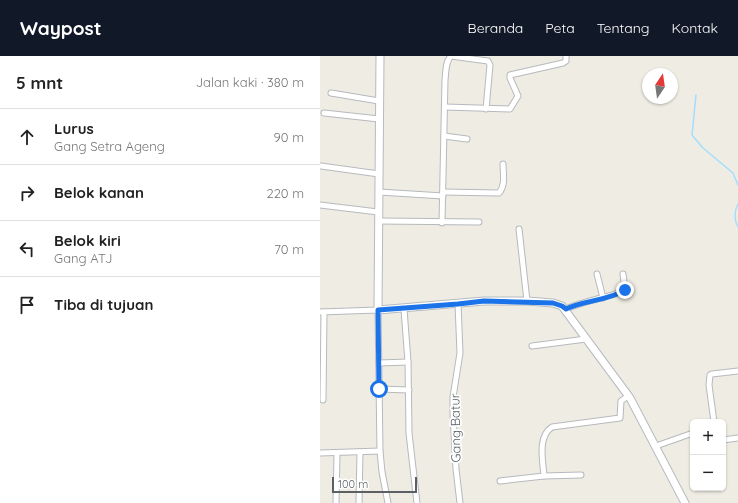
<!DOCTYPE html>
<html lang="id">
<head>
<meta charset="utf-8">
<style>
	:root { --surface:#fff; --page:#f6f6f6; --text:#222; --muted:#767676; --line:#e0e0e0; --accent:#111827 }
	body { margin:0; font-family:Quicksand,sans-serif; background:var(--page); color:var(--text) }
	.controls { position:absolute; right:12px; bottom:12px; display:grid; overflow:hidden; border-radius:6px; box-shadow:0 1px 3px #0004 }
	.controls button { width:36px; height:36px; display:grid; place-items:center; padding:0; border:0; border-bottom:1px solid var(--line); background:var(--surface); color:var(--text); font:20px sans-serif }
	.compass { position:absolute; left:322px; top:12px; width:36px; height:36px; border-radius:50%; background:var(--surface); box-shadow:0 1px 3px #0004; rotate:13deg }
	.scale { position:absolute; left:12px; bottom:10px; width:85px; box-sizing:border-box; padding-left:4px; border:2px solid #5b6065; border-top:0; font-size:11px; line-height:14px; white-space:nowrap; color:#5b6065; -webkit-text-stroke:3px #fff; paint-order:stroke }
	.stop { position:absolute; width:12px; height:12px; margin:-9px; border:3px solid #1a73e8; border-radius:50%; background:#fff }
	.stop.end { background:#1a73e8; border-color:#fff; box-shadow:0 1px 4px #0008 }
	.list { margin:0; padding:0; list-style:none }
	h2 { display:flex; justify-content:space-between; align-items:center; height:52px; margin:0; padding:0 16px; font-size:17px }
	h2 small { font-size:13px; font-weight:400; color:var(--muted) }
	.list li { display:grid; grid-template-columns:26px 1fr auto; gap:12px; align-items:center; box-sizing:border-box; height:56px; padding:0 16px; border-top:1px solid var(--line) }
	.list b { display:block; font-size:15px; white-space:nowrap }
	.list p { margin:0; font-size:13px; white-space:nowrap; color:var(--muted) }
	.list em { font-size:13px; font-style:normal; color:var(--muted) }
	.icon { flex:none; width:22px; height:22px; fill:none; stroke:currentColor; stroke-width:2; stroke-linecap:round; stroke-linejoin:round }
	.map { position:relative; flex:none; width:418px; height:447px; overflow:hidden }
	header { display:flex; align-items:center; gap:24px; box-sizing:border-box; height:56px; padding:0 20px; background:var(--accent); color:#fff }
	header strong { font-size:19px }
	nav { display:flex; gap:22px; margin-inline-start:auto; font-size:14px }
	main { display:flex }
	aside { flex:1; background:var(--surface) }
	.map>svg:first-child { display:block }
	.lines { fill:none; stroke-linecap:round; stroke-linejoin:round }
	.stream { stroke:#a3deff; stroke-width:1.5 }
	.street-casing { stroke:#b6babe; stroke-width:7 }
	.secondary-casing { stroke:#b6bbc1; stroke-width:9 }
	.street { stroke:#fff; stroke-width:5 }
	.secondary { stroke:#fff; stroke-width:7 }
	.route { stroke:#1a73e8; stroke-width:5 }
	.labels { text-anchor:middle; stroke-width:3.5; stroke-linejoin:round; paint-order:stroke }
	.street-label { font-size:13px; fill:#5b6065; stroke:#fff }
</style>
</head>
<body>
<header>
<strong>Waypost</strong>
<nav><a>Beranda</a><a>Peta</a><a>Tentang</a><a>Kontak</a></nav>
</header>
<main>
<aside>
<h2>5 mnt<small>Jalan kaki · 380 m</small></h2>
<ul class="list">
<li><svg class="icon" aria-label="ahead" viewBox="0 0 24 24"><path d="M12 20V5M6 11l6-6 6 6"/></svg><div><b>Lurus</b><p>Gang Setra Ageng</p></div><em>90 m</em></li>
<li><svg class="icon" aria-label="right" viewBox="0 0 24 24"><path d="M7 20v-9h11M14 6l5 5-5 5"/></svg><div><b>Belok kanan</b></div><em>220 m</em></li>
<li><svg class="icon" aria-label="left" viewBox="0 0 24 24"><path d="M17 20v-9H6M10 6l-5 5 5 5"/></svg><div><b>Belok kiri</b><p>Gang ATJ</p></div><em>70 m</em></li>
<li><svg class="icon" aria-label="arrive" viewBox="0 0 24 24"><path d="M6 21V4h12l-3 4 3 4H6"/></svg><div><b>Tiba di tujuan</b></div></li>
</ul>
</aside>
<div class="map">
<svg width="418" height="447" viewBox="0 0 418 447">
	<rect width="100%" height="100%" fill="#efece3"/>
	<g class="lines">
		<g class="stream">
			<path d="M376,39L372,79L383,92L413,117L418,129"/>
			<path d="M418,148C414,155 414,164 418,171"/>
		</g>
		<defs>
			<g id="street">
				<path d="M11,37L59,45"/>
				<path d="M125,51L190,53L198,40L190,22V19L243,7L246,5V0"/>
				<path d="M4,57L59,63"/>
				<path d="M124,80L147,83"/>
				<path d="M1,110L59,118"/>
				<path d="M59,136L123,140"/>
				<path d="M123,136L179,137C186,129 183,118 183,108"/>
				<path d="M0,149L58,156"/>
				<path d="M59,165L159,166"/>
				<path d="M122,167L125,24C126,17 125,6 131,0L168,5L170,9L166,53"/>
				<path d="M199,173L207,245"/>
				<path d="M277,218L283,242"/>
				<path d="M138,248L140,297L133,341V358L136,413L140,447"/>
				<path d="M84,253L88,306L89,377L97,447"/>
				<path d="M246,253C264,245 285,242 304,235L305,233L303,218"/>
				<path d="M0,256L58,254L60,395L62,416L68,447"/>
				<path d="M212,290L266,283"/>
				<path d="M59,307L88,306"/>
				<path d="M59,333L89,334"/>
				<path d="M3,344L4,256"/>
				<path d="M394,366L389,329L390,319L392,318L418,315"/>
				<path d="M403,384L418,382"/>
				<path d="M336,390L373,377"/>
				<path d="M0,397L60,395"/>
				<path d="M224,420C223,405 217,381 232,371L300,362L301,345L308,340"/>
				<path d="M180,425L224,420L261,419"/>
				<path d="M16,447L17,397"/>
				<path d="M39,447L40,396"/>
			</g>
			<path id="secondary" d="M60,0L58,254L164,245H207L233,247L242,250L310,342L365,447"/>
		</defs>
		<use href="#street" class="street-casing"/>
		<use href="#secondary" class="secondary-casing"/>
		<use href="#street" class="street"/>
		<use href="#secondary" class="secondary"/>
	</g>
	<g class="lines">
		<path class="route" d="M59,333L58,254L138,248L164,245L233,247L242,250L246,253C264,244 288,245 305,234"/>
	</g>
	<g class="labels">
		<g class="street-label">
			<text transform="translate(135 372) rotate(-91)" y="5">Gang Batur</text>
		</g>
	</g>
</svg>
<div class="controls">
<button>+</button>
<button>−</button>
</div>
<svg class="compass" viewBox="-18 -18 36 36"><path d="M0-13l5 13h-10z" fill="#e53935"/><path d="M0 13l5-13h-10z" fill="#767676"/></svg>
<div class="scale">100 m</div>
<div class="stop" style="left:59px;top:333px"></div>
<div class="stop end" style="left:305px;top:234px"></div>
</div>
</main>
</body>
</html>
